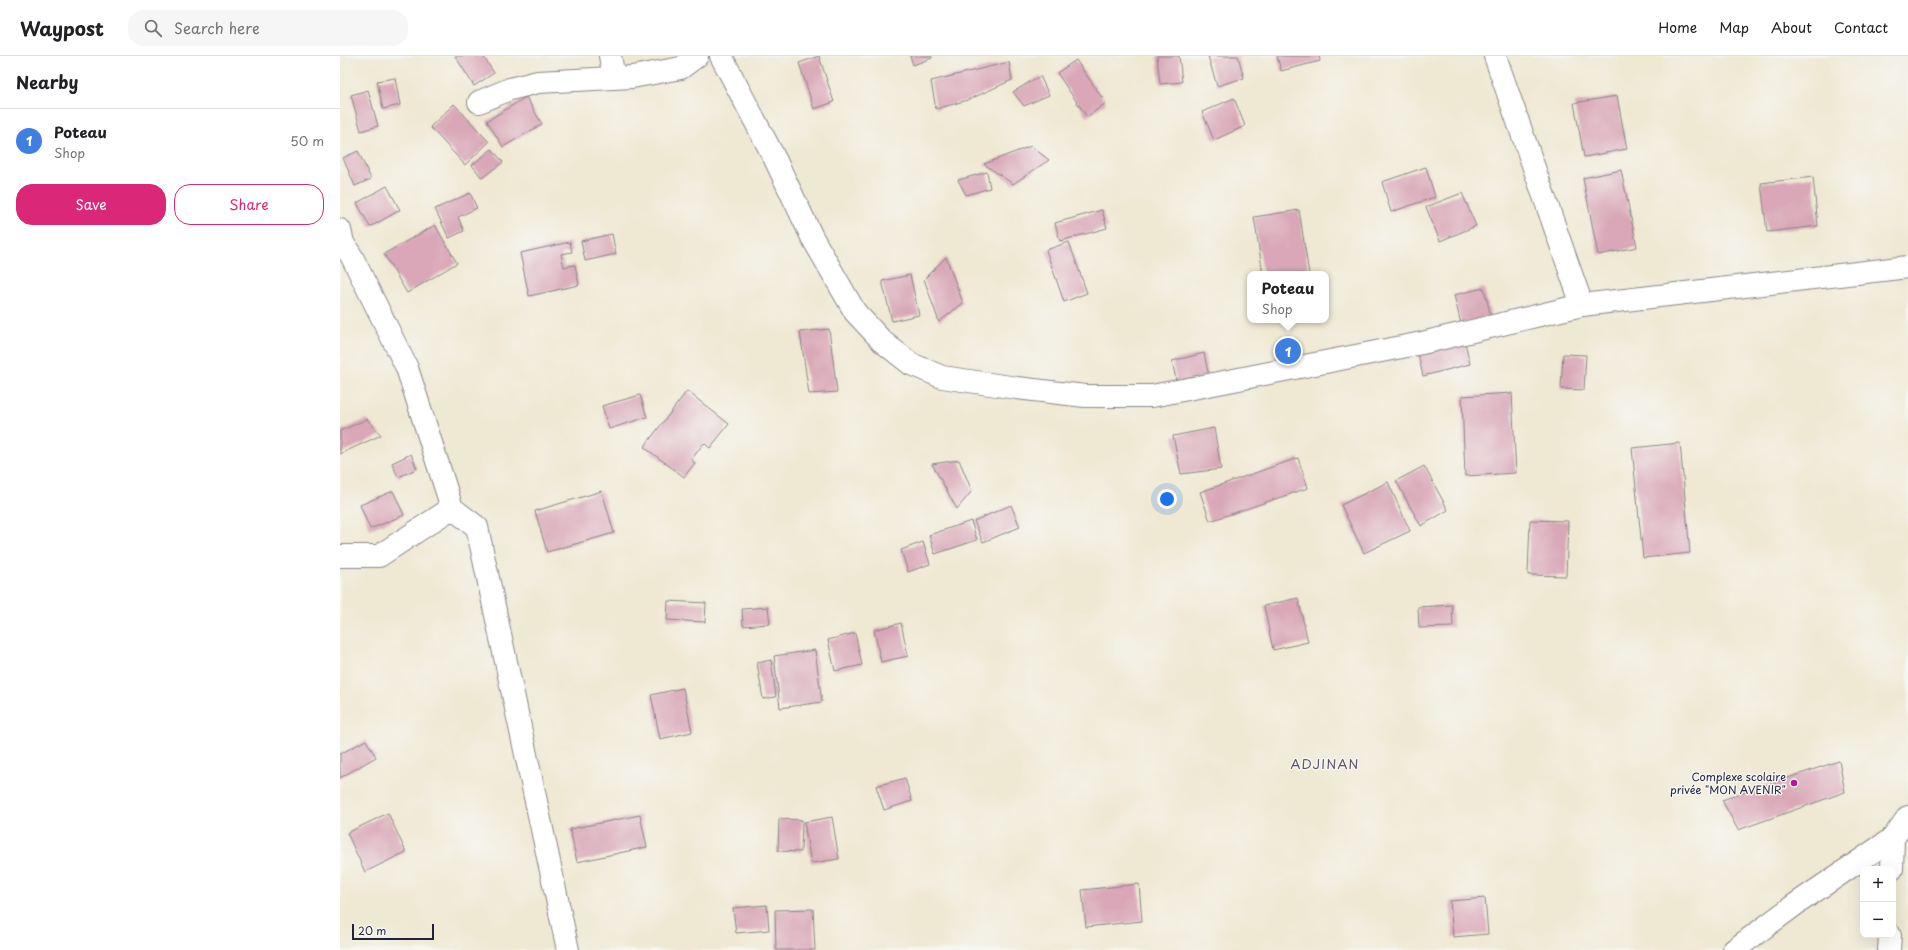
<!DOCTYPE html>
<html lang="en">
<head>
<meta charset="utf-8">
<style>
	:root { --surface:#fff; --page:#f6f6f6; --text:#202124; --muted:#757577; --line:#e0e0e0; --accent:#db2777 }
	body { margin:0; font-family:"Playpen Sans",sans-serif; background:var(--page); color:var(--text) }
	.controls { position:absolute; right:12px; bottom:12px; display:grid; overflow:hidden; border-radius:8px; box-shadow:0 4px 16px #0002 }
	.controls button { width:36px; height:36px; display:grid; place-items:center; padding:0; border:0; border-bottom:1px solid var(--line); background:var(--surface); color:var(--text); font:20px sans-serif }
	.scale { position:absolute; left:12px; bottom:10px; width:82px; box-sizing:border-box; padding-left:4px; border:2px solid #22223b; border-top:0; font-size:11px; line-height:14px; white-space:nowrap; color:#22223b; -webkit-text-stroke:3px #f6f6f2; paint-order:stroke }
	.you { position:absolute; left:827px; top:443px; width:14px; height:14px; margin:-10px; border:3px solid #fff; border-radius:50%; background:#1a73e8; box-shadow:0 0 0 6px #1a73e833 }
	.badge { display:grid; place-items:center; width:26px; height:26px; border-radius:50%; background:var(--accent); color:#fff; font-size:13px; font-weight:700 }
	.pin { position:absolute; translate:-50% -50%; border:2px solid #fff; box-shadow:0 1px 4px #0006 }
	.popup { position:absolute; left:907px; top:215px; width:82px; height:52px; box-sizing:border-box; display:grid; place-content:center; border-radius:8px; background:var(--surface); filter:drop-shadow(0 1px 3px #0005); font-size:13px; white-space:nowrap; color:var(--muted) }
	.popup b { font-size:15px; color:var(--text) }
	.popup::after { content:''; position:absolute; left:50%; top:100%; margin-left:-8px; border:8px solid transparent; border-top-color:var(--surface) }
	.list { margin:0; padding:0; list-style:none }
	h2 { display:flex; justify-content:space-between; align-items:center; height:52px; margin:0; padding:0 16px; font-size:17px }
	h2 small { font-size:13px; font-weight:400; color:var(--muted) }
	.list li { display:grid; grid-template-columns:26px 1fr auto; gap:12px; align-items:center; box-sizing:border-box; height:64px; padding:0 16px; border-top:1px solid var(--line) }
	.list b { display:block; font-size:15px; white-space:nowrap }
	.list p { margin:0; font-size:13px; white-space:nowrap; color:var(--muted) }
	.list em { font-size:13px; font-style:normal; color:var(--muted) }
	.actions { display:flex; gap:8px; padding:12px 16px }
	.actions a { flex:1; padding:9px 0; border:1px solid var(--accent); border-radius:16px; text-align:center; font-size:14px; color:var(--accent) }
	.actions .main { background:var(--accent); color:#fff }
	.icon { flex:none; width:22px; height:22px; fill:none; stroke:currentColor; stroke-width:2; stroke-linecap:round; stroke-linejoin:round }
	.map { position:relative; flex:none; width:1568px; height:894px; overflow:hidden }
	header { display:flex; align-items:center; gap:24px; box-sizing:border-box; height:56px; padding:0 20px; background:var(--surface); border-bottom:1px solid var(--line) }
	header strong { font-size:19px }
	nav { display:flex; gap:22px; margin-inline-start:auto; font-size:14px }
	.search { width:280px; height:36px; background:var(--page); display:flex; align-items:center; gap:10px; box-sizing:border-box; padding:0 14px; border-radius:16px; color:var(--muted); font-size:15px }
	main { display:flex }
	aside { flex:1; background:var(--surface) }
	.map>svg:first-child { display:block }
	.building { fill:#d9a7b7 }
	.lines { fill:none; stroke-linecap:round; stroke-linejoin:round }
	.street-casing { stroke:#888586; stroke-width:24 }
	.street { stroke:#fff; stroke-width:22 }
	.poi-dot { fill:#b5179e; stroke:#f6f6f2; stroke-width:1.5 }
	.labels { text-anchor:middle; stroke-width:3; stroke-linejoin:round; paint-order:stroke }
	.poi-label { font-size:11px; fill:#22223b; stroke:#f6f6f2; text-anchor:end }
	.quarter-label { font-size:13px; letter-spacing:1px; fill:#625166; stroke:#f6f6f2 }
</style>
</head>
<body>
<header>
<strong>Waypost</strong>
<div class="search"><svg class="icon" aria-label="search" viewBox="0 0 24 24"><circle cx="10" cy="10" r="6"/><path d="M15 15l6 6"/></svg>Search here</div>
<nav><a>Home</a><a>Map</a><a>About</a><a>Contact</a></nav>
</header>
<main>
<aside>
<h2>Nearby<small></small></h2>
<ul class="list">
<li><span class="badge" style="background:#3f7fe0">1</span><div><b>Poteau</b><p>Shop</p></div><em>50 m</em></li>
</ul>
<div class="actions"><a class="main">Save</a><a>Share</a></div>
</aside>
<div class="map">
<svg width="1568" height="894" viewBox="0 0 1568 894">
	<rect width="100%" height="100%" fill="#f6f6f2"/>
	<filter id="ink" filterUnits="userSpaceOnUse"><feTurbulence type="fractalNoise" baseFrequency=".025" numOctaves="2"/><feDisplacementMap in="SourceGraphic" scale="8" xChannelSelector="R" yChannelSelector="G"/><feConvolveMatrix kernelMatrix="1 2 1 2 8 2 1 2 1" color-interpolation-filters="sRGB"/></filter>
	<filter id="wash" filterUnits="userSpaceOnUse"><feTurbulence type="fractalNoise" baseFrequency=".012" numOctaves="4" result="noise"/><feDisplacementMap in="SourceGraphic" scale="16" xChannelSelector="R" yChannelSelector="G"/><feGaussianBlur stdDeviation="0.9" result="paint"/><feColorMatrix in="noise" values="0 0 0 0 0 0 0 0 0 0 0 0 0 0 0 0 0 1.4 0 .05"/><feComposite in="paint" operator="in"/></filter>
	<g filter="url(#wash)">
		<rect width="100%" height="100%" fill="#efe8d2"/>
		<g id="blocks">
			<g class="building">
				<path d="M115,0H143L154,17L134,30Z"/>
				<path d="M479,0L494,46L474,53L459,7Z"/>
				<path d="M570,0H591L592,2L573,9Z"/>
				<path d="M817,0H839L842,26L820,28Z"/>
				<path d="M868,0H898L904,22L877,30Z"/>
				<path d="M937,0H979L980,5L941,15Z"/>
				<path d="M736,4L766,47L747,61L717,17Z"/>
				<path d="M669,6L672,24L628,44L596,53L591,25Z"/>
				<path d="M700,20L709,39L684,50L673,36Z"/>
				<path d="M55,22L60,49L43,53L37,25Z"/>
				<path d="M28,34L38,70L21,75L11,39Z"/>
				<path d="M1277,40L1287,93L1244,101L1234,47Z"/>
				<path d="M186,41L202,68L163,91L147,65Z"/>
				<path d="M894,42L905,70L874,84L862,56Z"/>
				<path d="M114,48L149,86L125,109L90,71Z"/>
				<path d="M691,90L709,104L673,128L644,108Z"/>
				<path d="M152,93L163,106L142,122L132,109Z"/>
				<path d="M18,95L31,123L15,130L3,102Z"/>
				<path d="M1086,111L1095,141L1051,156L1042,126Z"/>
				<path d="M1281,114L1297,191L1258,199L1243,122Z"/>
				<path d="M647,116L650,132L626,139L618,124Z"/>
				<path d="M1473,121L1478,170L1427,176L1421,127Z"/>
				<path d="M47,130L60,154L30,171L17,147Z"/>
				<path d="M130,137L137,152L118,161L124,175L109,182L95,153Z"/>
				<path d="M1122,137L1136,170L1100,185L1086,151Z"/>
				<path d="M762,154L767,172L720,185L715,167Z"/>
				<path d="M959,154L969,218H923L914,161Z"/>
				<path d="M95,169L117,207L67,237L44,198Z"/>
				<path d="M272,178L276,198L245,205L241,185Z"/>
				<path d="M230,186L232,196L221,198L224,211L235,209L239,229L189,240L180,197Z"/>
				<path d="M729,186L747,237L724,246L706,194Z"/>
				<path d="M606,201L623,247L599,266L584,223Z"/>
				<path d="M570,219L579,259L552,265L542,225Z"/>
				<path d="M1144,232L1151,261L1121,268L1114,239Z"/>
				<path d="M489,273L497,336L469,338L460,276Z"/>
				<path d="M1124,282L1130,308L1083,320L1077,293Z"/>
				<path d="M864,297L869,321L837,328L832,305Z"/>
				<path d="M1223,298L1246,299L1244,334L1221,333Z"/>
				<path d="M347,335L389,368L370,392L364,387L351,404L355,407L344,421L304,391Z"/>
				<path d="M1172,337L1176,417L1125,420L1122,340Z"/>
				<path d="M300,339L307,361L269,373L262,350Z"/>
				<path d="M27,363L41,379L0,398V375Z"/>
				<path d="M874,372L881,413L841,418L833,380Z"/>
				<path d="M1340,387L1350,497L1303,502L1292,392Z"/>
				<path d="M71,398L77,413L58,421L52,407Z"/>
				<path d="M958,402L968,432L870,465L860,436Z"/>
				<path d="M619,404L632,435L617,453L592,408Z"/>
				<path d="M1084,410L1108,454L1081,470L1056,425Z"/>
				<path d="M1048,426L1070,475L1024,497L1001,449Z"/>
				<path d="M53,435L64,459L30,473L20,449Z"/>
				<path d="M262,435L274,477L207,496L195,455Z"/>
				<path d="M671,449L680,471L643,486L634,465Z"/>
				<path d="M1190,464L1228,465L1226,520L1188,519Z"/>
				<path d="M631,465L637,484L595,498L589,479Z"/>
				<path d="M583,486L590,508L568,516L561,494Z"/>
				<path d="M958,542L968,586L933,594L924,550Z"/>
				<path d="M328,545L366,547L365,566L327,564Z"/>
				<path d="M1112,549L1113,571L1079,572L1078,551Z"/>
				<path d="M428,551L430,568L403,570L402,553Z"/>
				<path d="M561,567L568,600L541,606L534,574Z"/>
				<path d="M515,577L522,609L495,615L488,584Z"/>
				<path d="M475,594L482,646L440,652L434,600Z"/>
				<path d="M431,604L436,641L423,643L417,607Z"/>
				<path d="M343,632L352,676L320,683L311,639Z"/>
				<path d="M26,684L36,701L0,722V698Z"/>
				<path d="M1499,705L1505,736L1398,774L1382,744Z"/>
				<path d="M565,722L572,745L544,754L536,730Z"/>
				<path d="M48,757L66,796L25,816L7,777Z"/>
				<path d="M300,759L307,791L237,806L230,773Z"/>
				<path d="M492,761L499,803L471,807L464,766Z"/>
				<path d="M439,763L462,764L461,796L438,795Z"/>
				<path d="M799,828L802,865L746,871L742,834Z"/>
				<path d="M1145,842L1148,878L1113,881L1110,845Z"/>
				<path d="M427,849L429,874L396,877L393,852Z"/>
				<path d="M473,853L475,894H436L435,854Z"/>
			</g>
		</g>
	</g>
	<g filter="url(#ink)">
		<use href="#blocks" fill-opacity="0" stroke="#888586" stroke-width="1"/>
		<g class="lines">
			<defs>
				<g id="street">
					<path d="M270,0L274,21"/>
					<path d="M381,0L435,103L472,181L515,256L543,286L571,308L602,321L677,332L745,340H812L1082,287L1242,249L1568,211"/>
					<path d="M1155,0L1242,249"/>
					<path d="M139,46L170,33L198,26L292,21L341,12L357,0"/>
					<path d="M0,174L3,187L12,201L67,312L112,452L137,471L228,894"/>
					<path d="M0,500H39L112,452"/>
					<path d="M1552,813L1553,782"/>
					<path d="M1394,894L1456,848L1553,782L1568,761"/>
					<path d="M1549,894L1550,879"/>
				</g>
			</defs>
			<use href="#street" class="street-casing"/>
			<use href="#street" class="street"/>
		</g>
	</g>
	<circle class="poi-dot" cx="1454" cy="727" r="4"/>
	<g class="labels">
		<g class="poi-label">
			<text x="1446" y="725">Complexe scolaire<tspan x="1446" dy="13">privée "MON AVENIR"</tspan></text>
		</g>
		<g class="quarter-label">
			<text x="985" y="713">ADJINAN</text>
		</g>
	</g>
</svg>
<div class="controls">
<button>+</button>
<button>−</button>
</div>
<div class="scale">20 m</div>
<div class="you"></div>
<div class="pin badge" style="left:948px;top:295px;background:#3f7fe0">1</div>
<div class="popup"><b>Poteau</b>Shop</div>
</div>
</main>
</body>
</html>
